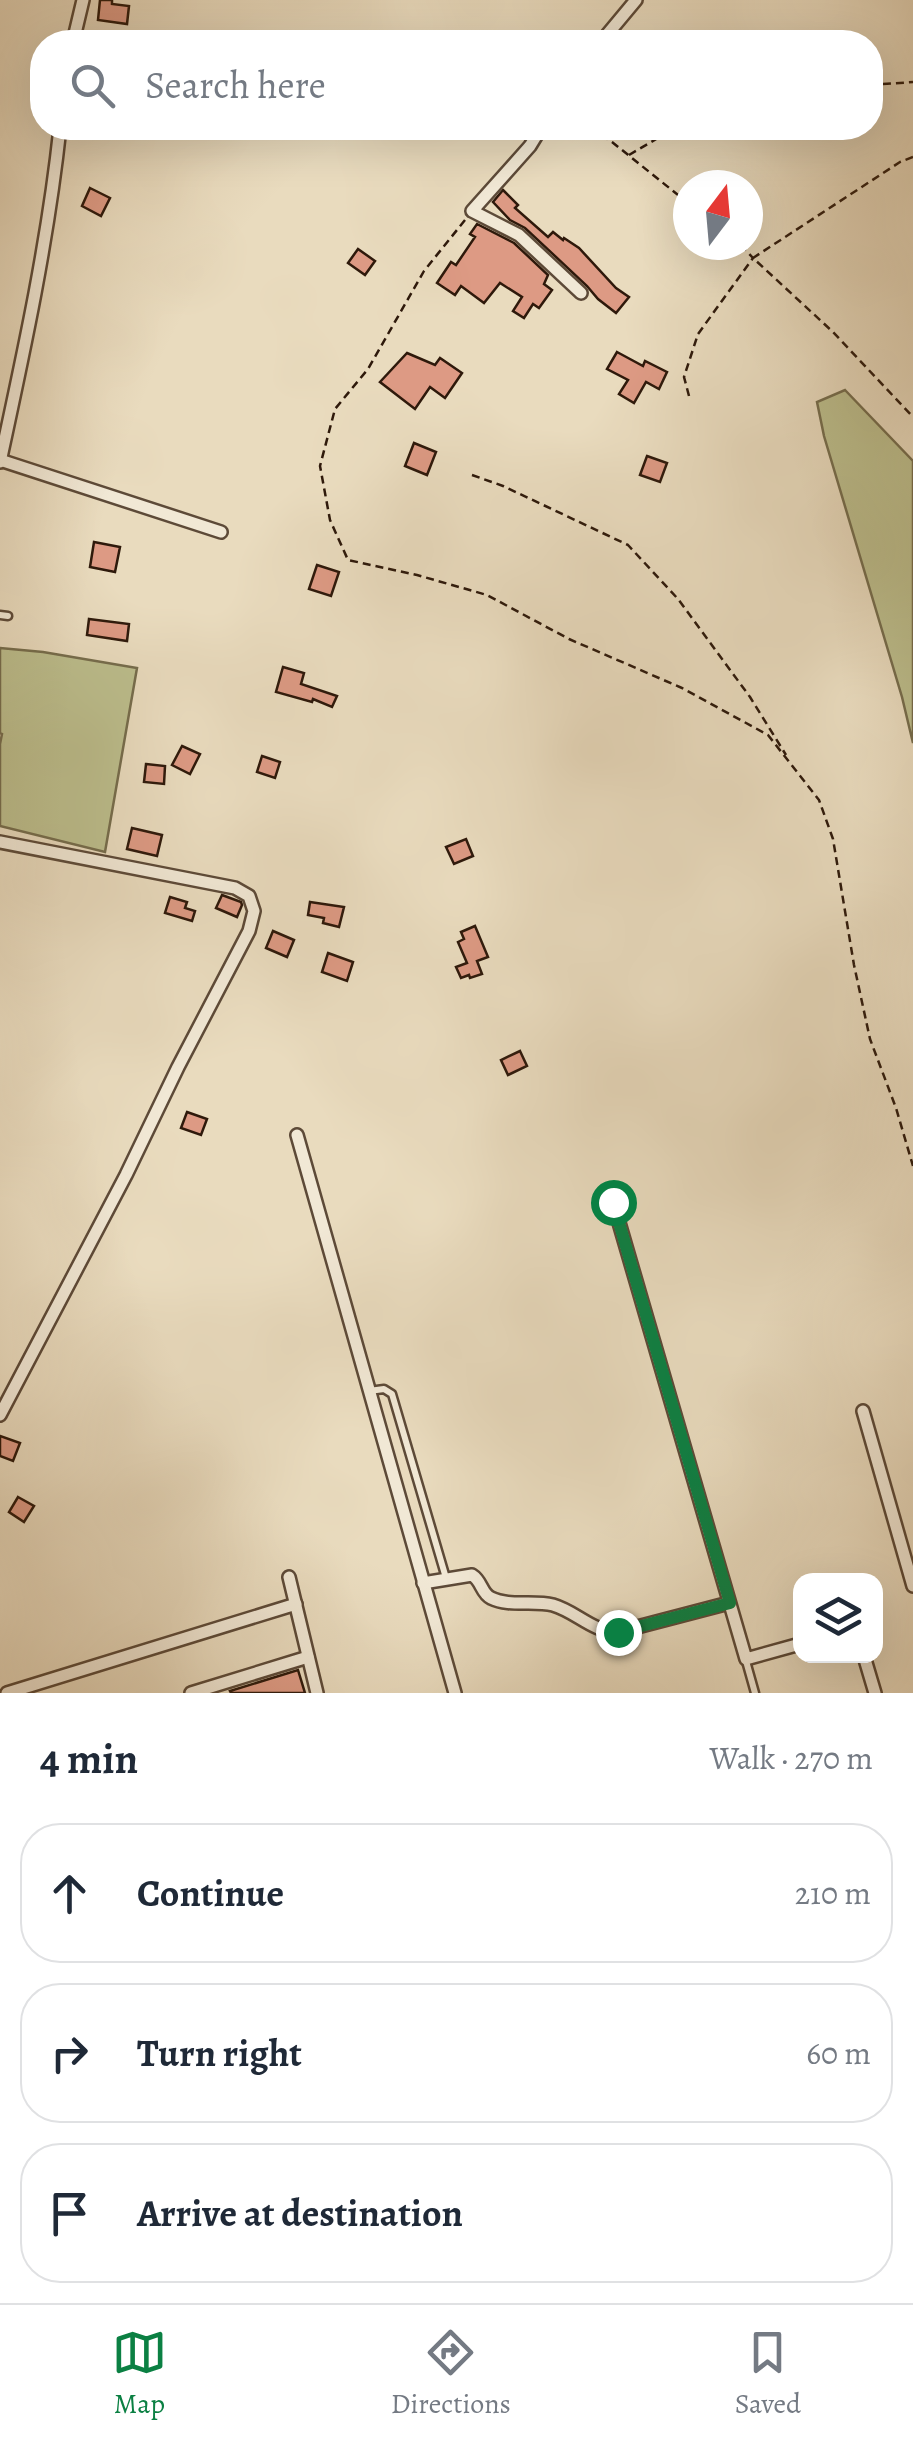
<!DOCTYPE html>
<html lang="en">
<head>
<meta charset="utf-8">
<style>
	:root { --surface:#fff; --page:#f6f6f7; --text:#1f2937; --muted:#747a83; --line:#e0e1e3; --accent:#0b8043 }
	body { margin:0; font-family:Alegreya,serif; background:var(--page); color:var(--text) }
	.controls { position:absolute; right:30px; bottom:30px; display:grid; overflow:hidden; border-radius:20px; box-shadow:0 10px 40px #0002 }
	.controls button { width:90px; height:90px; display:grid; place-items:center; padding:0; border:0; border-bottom:2px solid var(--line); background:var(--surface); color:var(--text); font:50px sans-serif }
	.compass { position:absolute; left:673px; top:170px; width:90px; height:90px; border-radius:50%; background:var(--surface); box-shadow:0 10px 40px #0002; rotate:16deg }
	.stop { position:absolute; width:30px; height:30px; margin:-22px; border:8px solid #0b8043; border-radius:50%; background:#fff }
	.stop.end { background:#0b8043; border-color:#fff; box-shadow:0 2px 10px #0008 }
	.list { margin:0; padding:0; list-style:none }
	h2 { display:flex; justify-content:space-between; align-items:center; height:130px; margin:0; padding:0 40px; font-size:42px }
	h2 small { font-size:32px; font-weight:400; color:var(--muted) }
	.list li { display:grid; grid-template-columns:65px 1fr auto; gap:30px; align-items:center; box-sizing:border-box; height:140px; margin:0 20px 20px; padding:0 20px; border:2px solid var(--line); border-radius:40px }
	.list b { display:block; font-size:38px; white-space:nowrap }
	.list em { font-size:32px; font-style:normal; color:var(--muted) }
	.icon { flex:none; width:55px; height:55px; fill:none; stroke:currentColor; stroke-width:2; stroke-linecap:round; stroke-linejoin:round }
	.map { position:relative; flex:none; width:913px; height:1693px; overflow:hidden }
	.search { position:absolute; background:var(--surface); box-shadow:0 10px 40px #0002; left:30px; right:30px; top:30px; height:110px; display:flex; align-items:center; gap:25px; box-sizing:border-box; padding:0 35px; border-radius:40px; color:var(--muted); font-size:38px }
	.sheet { height:610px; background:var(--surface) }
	nav { display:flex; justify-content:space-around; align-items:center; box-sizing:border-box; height:140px; border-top:2px solid var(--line); background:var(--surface); font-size:28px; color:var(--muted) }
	nav a { display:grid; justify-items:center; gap:5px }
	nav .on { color:var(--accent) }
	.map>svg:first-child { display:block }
	.green { fill:#bcbe8d; stroke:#756c4c; stroke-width:2.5 }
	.building { fill:#dd9a84; stroke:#2e190b; stroke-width:2.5 }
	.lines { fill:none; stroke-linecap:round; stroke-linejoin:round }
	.service-casing { stroke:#5d4a38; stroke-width:11 }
	.minor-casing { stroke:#5d4a38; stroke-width:16 }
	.path { stroke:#2e190b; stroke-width:2.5; stroke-dasharray:8 5; stroke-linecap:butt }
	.service { stroke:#f1e8d5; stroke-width:6 }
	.minor { stroke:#f1e8d5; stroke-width:11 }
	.route { stroke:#0b8043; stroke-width:12 }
</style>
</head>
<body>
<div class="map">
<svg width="913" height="1693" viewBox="0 0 913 1693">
	<rect width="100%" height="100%" fill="#e9dbbe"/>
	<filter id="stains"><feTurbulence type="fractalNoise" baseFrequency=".002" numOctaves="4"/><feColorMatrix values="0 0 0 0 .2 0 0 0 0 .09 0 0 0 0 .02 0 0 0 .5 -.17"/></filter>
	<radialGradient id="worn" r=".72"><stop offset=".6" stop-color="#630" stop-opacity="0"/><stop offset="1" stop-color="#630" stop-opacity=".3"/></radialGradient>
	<g class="green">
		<path d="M845,390L913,461V743L902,697L824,436L817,402Z"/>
		<path d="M0,648L43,652L137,668L105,852L0,826V744L2,734L0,733Z"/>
	</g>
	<g class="building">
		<path d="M100,0H112V4L129,6L127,24L98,20Z"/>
		<path d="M90,188L110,198L101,216L82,206Z"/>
		<path d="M503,190L518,205L515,208L548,237L553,232L563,240L564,238L579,248L616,288L629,297L616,313L598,299L587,286L525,228L510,220L493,202Z"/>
		<path d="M477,224L514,243L548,275L544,284L552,290L539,308L533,304L524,318L513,311L522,297L500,283L484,303L461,286L455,295L437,283L451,262L456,265L475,237L470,234Z"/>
		<path d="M358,249L375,261L365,275L348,263Z"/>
		<path d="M617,352L643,366L645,361L667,372L659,389L646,382L634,403L619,394L628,380L607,369Z"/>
		<path d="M407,353L435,365L440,358L462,373L445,398L430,387L415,409L380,382Z"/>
		<path d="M414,443L436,452L427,475L405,466Z"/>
		<path d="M647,456L667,463L660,482L640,475Z"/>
		<path d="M94,542L120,547L115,572L90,567Z"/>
		<path d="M317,565L339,572L331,596L309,589Z"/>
		<path d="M89,619L129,624L127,641L87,635Z"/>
		<path d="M283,667L304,673L301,684L337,696L332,707L313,699L312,702L276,692Z"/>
		<path d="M182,746L200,754L190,774L172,765Z"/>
		<path d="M262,756L280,762L275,778L257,772Z"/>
		<path d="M146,764L165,766L164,784L144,782Z"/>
		<path d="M132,828L162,835L157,856L127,849Z"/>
		<path d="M466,839L473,856L454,864L446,847Z"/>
		<path d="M222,895L241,902L242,905L237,917L216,908Z"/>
		<path d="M170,897L187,902L185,908L195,911L192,921L165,913Z"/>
		<path d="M310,902L344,907L339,927L323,923L324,918L308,915Z"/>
		<path d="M475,926L488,957L477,961L482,974L470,978L469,975L461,978L456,967L467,963L458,942L464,939L461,932Z"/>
		<path d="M273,931L294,940L287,957L266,948Z"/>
		<path d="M328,953L353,962L347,981L322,972Z"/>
		<path d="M520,1051L527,1066L508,1075L501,1060Z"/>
		<path d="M187,1112L207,1119L201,1135L181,1128Z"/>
		<path d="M0,1436L20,1443L13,1461L0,1456Z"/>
		<path d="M18,1497L34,1506L24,1522L9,1512Z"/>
		<path d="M298,1670L305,1693H231L230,1691Z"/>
	</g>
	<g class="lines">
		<defs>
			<g id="service">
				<path d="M0,615L8,616"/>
				<path d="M369,1391L384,1389L392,1394L446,1578"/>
				<path d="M746,1661L755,1693"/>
			</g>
			<g id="minor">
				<path d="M73,42L83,0"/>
				<path d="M601,42L636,0"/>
				<path d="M541,128L530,146L472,211L519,235L581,293"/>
				<path d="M0,460L221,532"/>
				<path d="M0,462C24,351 48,241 60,128"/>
				<path d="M0,842L235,888L249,896L254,911L249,931L178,1067L126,1175L0,1415"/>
				<path d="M297,1135L455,1693"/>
				<path d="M613,1202L746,1659L800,1644"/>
				<path d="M863,1411L913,1586"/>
				<path d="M289,1577L317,1693"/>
				<path d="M423,1583L472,1575C482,1581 481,1593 491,1598C509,1607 534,1600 553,1605C577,1612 592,1632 618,1632L729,1603"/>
				<path d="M864,1656L875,1693"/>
				<path d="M7,1693L296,1604"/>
				<path d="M191,1693L308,1657"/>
			</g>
		</defs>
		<use href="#service" class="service-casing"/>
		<use href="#minor" class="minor-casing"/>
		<g class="path">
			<path d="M870,85L913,82"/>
			<path d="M590,128L612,142L688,203"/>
			<path d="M629,155L675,128"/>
			<path d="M913,157L900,162L753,258L833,332L913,417"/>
			<path d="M465,220L424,271L368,369L335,409L320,466L330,520L348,560L417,575L487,595L569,639L682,688L768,735L819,800L833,839L854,965L870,1039L896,1108L913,1166"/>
			<path d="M689,396L684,377L698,334L753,258L741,245"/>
			<path d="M472,475L503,486L628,545L678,599L750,697L786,755"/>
		</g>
		<use href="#service" class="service"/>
		<use href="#minor" class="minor"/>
	</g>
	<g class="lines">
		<path class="route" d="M613,1202L730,1603L618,1632"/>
	</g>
	<rect width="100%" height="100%" filter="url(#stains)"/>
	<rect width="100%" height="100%" fill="url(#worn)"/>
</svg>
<div class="controls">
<button><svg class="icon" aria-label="layers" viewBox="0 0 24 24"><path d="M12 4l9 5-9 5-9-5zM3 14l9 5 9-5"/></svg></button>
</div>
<svg class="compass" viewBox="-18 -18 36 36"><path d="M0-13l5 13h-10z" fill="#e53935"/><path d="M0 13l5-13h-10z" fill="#747a83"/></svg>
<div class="stop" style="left:613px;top:1202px"></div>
<div class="stop end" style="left:618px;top:1632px"></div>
<div class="search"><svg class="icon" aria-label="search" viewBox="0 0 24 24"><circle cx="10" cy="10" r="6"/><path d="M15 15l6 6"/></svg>Search here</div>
</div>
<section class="sheet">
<h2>4 min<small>Walk · 270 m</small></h2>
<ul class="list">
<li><svg class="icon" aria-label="ahead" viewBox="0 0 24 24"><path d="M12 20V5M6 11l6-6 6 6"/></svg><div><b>Continue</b></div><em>210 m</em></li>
<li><svg class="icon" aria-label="right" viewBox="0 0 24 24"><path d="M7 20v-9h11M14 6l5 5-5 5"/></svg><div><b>Turn right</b></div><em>60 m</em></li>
<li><svg class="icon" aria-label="arrive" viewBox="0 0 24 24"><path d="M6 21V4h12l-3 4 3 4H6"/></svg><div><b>Arrive at destination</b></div></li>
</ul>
</section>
<nav>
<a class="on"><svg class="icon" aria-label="map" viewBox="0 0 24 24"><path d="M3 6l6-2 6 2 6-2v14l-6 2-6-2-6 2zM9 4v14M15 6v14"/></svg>Map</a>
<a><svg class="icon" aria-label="directions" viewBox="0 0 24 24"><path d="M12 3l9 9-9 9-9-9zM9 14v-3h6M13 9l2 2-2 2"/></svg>Directions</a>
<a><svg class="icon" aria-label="saved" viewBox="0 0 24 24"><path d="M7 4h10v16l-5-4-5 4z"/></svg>Saved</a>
</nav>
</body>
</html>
